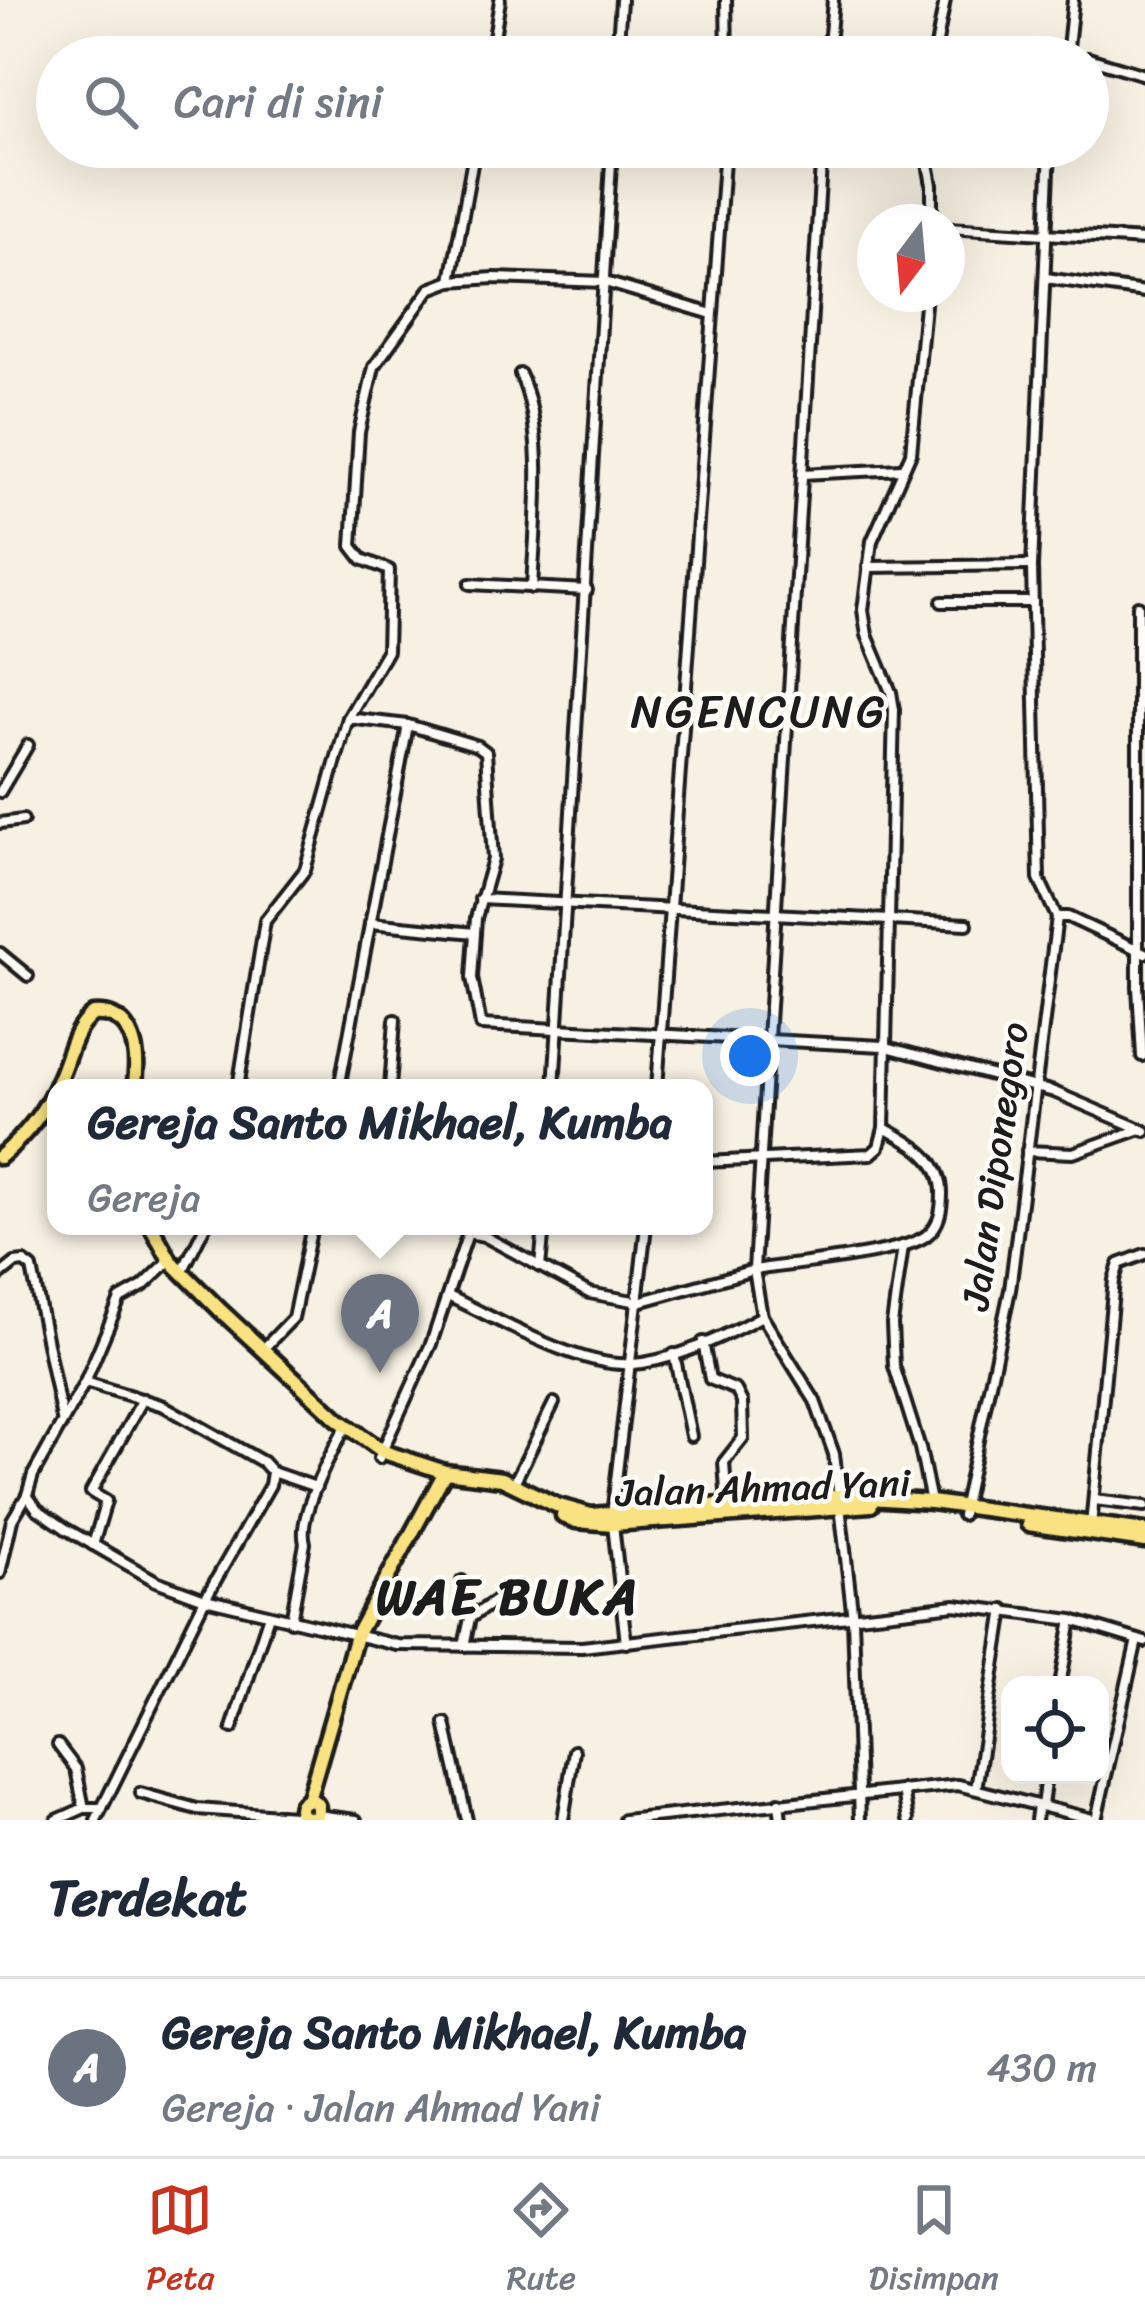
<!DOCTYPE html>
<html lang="id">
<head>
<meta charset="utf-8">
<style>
	:root { --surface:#fff; --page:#f2f2f3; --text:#1f2937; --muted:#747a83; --line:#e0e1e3; --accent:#c8321e }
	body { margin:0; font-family:Sriracha,sans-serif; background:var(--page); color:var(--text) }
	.controls { position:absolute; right:36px; bottom:36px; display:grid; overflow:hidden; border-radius:24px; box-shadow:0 12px 48px #0002 }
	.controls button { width:108px; height:108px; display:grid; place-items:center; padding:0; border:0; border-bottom:3px solid var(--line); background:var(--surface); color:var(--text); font:60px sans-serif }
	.compass { position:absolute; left:857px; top:204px; width:108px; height:108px; border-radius:50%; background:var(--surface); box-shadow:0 12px 48px #0002; rotate:196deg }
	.you { position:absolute; left:750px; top:1056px; width:42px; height:42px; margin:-30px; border:9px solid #fff; border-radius:50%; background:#1a73e8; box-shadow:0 0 0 18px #1a73e833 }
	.badge { display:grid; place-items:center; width:78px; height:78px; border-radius:50%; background:var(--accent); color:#fff; font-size:39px; font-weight:700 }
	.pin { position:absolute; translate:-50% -99px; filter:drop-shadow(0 3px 6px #0008) }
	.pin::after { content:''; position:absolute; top:63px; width:42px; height:36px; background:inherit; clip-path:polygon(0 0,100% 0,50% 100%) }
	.popup { position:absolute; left:47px; top:1079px; width:666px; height:156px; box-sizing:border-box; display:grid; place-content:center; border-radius:24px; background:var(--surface); filter:drop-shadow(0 3px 9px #0005); font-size:39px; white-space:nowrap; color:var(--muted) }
	.popup b { font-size:45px; color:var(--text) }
	.popup::after { content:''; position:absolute; left:50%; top:100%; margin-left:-24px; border:24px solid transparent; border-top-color:var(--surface) }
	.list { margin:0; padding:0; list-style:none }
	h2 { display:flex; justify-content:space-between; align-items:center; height:156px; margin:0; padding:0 48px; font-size:51px }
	h2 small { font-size:39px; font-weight:400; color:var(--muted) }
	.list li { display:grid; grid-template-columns:78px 1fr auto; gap:36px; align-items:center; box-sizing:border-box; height:180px; padding:0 48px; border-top:3px solid var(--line) }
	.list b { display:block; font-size:45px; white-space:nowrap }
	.list p { margin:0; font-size:39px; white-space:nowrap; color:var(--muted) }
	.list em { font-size:39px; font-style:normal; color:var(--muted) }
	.icon { flex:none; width:66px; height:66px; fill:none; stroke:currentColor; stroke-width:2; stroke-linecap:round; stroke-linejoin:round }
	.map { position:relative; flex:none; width:1145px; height:1820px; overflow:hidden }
	.search { position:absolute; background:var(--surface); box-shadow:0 12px 48px #0002; left:36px; right:36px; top:36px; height:132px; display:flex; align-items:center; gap:30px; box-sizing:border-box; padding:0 42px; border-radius:66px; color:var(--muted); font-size:45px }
	.sheet { height:336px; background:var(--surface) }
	nav { display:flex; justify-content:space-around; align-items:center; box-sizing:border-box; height:168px; border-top:3px solid var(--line); background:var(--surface); font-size:33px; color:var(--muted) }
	nav a { display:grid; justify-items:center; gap:6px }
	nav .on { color:var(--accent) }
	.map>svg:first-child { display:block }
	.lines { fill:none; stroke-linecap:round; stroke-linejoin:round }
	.minor-casing { stroke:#1c1c1c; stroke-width:16 }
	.highway-casing { stroke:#1c1c1c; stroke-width:21 }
	.minor { stroke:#fdfcf7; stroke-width:8 }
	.highway { stroke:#f8e281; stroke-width:12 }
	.labels { text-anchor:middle; stroke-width:9; stroke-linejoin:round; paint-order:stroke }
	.street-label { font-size:39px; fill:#1c1c1c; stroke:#fdfcf7 }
	.quarter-label { font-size:45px; letter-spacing:3px; fill:#1c1c1c; stroke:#fdfcf7 }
	.district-label { font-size:51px; font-weight:bold; letter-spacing:3px; fill:#1c1c1c; stroke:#fdfcf7 }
</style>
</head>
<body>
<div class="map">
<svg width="1145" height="1820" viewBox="0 0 1145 1820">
	<rect width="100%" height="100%" fill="#f7f1e3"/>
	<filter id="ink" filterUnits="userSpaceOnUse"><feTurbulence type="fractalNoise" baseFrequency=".00833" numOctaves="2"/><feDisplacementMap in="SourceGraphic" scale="24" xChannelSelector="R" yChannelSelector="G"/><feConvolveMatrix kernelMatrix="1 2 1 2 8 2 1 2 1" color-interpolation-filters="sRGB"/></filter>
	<g filter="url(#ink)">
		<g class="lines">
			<defs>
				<g id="minor">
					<path d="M726,0L727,57"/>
					<path d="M491,57L500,0"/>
					<path d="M617,57L621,0"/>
					<path d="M828,57L833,0"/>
					<path d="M934,57L945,0"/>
					<path d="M1067,57L1073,0"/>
					<path d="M1088,58L1145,75"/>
					<path d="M925,147L932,185V222"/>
					<path d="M1050,147L1032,567L1039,879L1057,917"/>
					<path d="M947,228L1145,240"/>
					<path d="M1046,278L1145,292"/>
					<path d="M451,281L475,147"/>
					<path d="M520,374C547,432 535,524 532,588"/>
					<path d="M802,474L902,469"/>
					<path d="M868,567L1032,565"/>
					<path d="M470,584L587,590"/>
					<path d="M942,602H1033"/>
					<path d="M1138,606V987L1142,1056"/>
					<path d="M348,718L408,725L478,746L486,752L493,859L476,918L472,978L481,1025L883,1046L1054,1092L1145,1131"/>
					<path d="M0,792L28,745"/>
					<path d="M0,823L23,820"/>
					<path d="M480,899L967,924"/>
					<path d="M370,923L475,933"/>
					<path d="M0,953L28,976"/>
					<path d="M238,1088L265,921L305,870L348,718L387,651L389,570L362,559L352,546L359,432L374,367L430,289L451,281L494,278L605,282L712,314"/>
					<path d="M339,1088L408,725"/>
					<path d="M390,1088L395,1020"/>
					<path d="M554,1088L612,147"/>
					<path d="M657,1088L725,147"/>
					<path d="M1027,1151L1073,1153L1138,1130"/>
					<path d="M704,1162L871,1154L879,1147L884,1128L894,710L891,692L867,635L863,610L872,541L911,453L926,294"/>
					<path d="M903,1246L892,1324L894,1366L920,1448L931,1502"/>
					<path d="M169,1261L143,1286L120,1299L85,1382L33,1475L27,1495L37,1509L66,1529L156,1581L205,1599L397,1645L582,1647L955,1605L1072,1620L1145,1642"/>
					<path d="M540,1267L544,1226"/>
					<path d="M182,1272L205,1226"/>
					<path d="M0,1275L15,1263L24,1262L32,1268L62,1419"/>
					<path d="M450,1297C498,1319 579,1368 632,1364C672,1362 727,1335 762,1316"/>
					<path d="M703,1342L710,1379L736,1390L742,1402L743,1438L724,1462L727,1506"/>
					<path d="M264,1348L293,1318L312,1226"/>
					<path d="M674,1354L691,1436"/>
					<path d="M85,1382L164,1406L263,1462L272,1472L270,1485L205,1599L96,1820"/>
					<path d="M379,1458L431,1344L468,1233L484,1236L589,1293L639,1302L754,1270L822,147"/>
					<path d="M272,1472L316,1487"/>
					<path d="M514,1483L554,1403"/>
					<path d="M1094,1500L1145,1506"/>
					<path d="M962,1515L1010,1290L1057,917H1068L1145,953"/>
					<path d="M1091,1526L1114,1280L1119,1264L1145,1254"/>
					<path d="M93,1545L106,1501L91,1492L143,1399"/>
					<path d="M0,1573L12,1520L27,1495"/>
					<path d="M462,1581L470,1618"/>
					<path d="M291,1621L305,1543C297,1516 330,1455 344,1430"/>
					<path d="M626,1643L612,1515L646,1226"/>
					<path d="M464,1646L470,1618L502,1596"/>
					<path d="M1060,1685L1072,1620"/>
					<path d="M445,1723L467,1820"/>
					<path d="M232,1728L269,1615"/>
					<path d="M58,1745L76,1769L84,1808"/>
					<path d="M976,1789L1004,1609"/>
					<path d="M903,1790L908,1820"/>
					<path d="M140,1793L197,1809L294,1816"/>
					<path d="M779,1802L781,1820"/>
					<path d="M1042,1806L1046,1775"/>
					<path d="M317,1815L356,1820"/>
					<path d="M57,1820L84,1808H102"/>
					<path d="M563,1820L574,1751"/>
					<path d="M624,1820L958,1785L1096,1820"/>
					<path d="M860,1820L853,1619L834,1454L815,1401L762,1316L754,1270C790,1264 903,1255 927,1235C940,1225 942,1209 942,1193C942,1158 911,1143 884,1128"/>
					<path d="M1036,1820L1038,1805"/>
					<path d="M1096,1820L1137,1640"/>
				</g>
				<g id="highway">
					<path d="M0,1157C26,1135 45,1112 58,1081C69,1059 72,1029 93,1014C135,1010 140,1056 134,1088"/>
					<path d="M151,1226L170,1260L220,1310L339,1420L384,1452L445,1472L502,1479L556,1505L591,1515L838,1496L931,1502L1145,1531"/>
					<path d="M563,1516L576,1521L613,1524L871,1505"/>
					<path d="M1028,1524L1145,1541"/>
					<circle cx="309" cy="1809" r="9"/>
					<path d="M308,1800L356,1636L445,1472"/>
				</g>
			</defs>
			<use href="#minor" class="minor-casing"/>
			<use href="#highway" class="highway-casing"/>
			<use href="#minor" class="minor"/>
			<use href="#highway" class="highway"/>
		</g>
	</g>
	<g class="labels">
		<g class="street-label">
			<text transform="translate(994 1166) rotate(-82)" y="14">Jalan Diponegoro</text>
			<text transform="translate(763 1487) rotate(-2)" y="14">Jalan Ahmad Yani</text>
		</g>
		<g class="quarter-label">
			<text x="759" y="727">NGENCUNG</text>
		</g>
		<g class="district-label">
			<text x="508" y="1614">WAE BUKA</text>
		</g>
	</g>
</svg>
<div class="controls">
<button><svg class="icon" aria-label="locate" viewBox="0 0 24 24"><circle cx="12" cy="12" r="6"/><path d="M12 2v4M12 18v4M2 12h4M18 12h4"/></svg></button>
</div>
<svg class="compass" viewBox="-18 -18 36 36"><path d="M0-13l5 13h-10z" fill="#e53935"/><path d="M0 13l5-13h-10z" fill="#747a83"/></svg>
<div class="you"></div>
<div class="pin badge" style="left:380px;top:1373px;background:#6b7280">A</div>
<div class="popup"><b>Gereja Santo Mikhael, Kumba</b>Gereja</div>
<div class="search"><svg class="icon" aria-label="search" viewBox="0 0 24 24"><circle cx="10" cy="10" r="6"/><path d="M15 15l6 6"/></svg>Cari di sini</div>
</div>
<section class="sheet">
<h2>Terdekat<small></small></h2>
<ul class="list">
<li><span class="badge" style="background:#6b7280">A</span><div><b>Gereja Santo Mikhael, Kumba</b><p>Gereja · Jalan Ahmad Yani</p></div><em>430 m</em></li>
</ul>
</section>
<nav>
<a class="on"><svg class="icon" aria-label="map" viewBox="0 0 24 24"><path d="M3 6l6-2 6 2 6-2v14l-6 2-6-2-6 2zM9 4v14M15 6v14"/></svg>Peta</a>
<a><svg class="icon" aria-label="directions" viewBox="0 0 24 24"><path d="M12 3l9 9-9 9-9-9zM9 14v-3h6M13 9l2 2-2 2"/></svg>Rute</a>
<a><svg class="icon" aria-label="saved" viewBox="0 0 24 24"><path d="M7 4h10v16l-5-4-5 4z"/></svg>Disimpan</a>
</nav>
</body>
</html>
